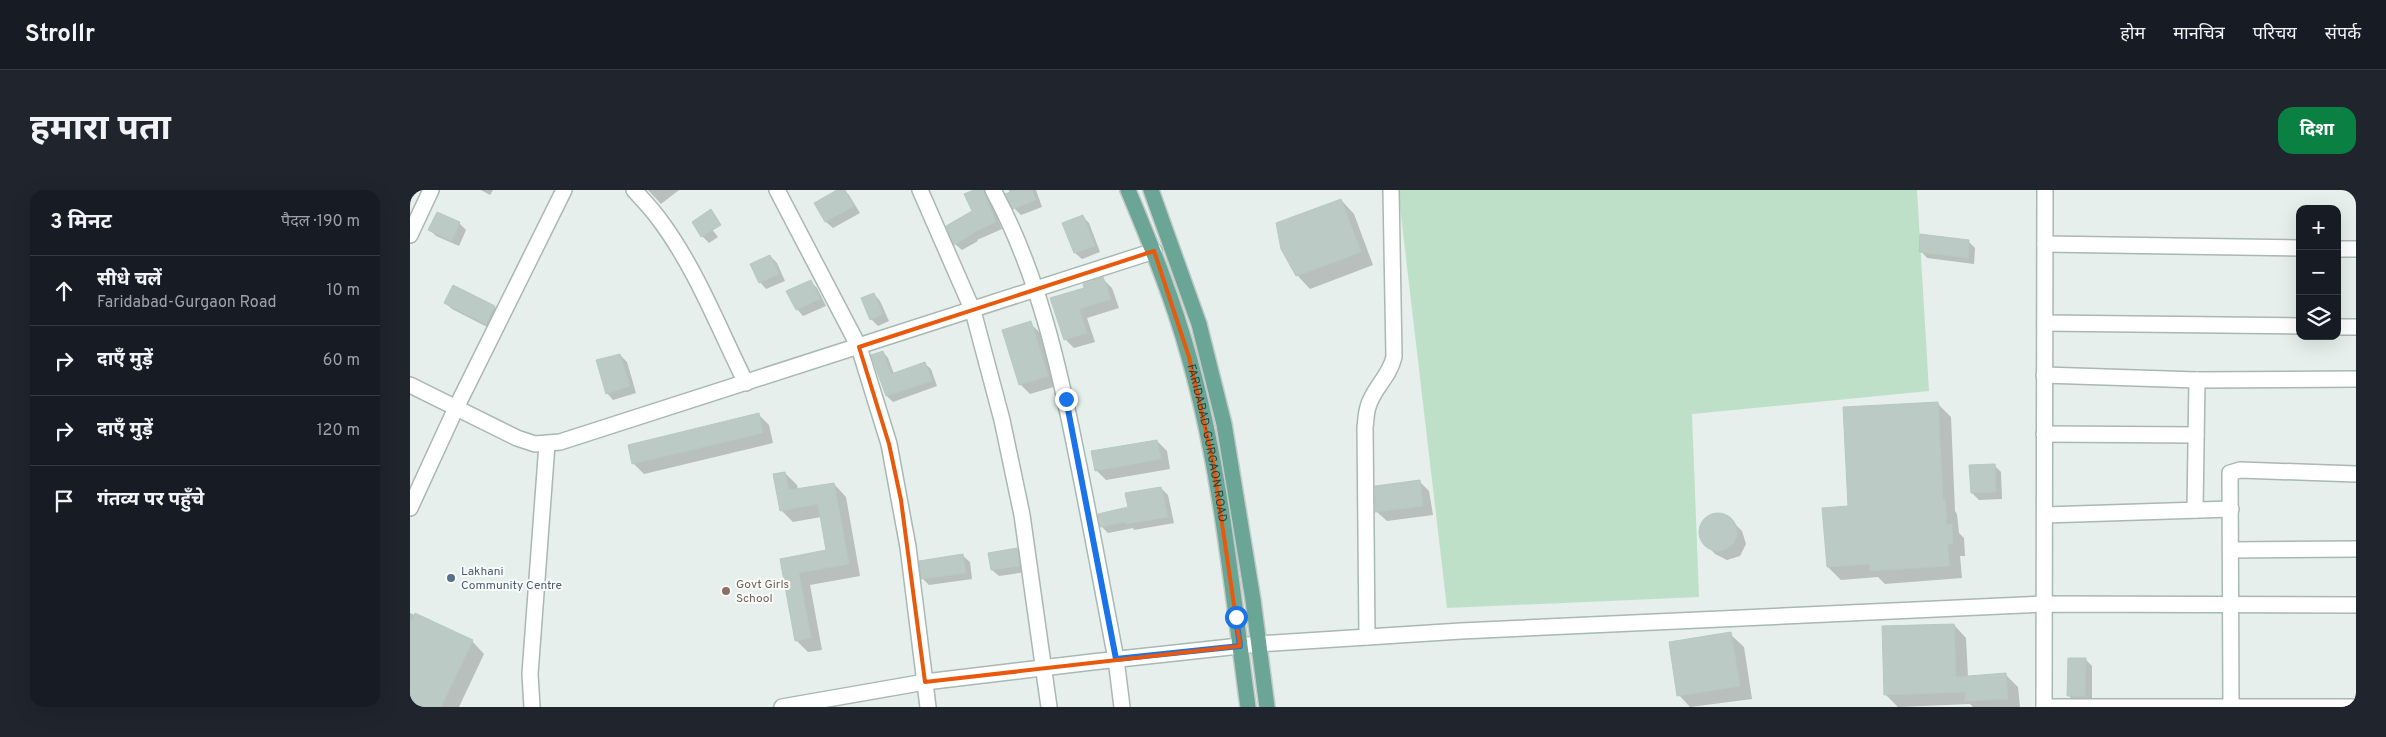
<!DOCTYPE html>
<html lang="hi">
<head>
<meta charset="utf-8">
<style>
	:root { --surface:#171b24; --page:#20242c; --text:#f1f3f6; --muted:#9ea1a6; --line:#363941; --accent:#0b8043 }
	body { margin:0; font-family:Overpass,"Noto Sans Devanagari",sans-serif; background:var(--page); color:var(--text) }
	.controls { position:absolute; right:15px; top:15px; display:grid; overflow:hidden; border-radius:10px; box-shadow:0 5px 20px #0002 }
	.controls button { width:45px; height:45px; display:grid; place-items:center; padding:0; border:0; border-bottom:1px solid var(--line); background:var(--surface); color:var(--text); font:25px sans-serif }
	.stop { position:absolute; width:15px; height:15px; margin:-11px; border:4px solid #1a73e8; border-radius:50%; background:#fff }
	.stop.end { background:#1a73e8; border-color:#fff; box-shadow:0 1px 5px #0008 }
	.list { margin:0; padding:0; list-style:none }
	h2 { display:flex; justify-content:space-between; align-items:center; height:65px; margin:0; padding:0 20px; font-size:21px }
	h2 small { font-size:16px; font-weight:400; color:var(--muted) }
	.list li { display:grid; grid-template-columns:32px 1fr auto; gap:15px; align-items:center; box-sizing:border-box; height:70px; padding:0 20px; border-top:1px solid var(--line) }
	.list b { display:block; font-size:19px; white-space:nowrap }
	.list p { margin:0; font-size:16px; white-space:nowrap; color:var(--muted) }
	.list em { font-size:16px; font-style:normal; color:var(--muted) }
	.icon { flex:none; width:28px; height:28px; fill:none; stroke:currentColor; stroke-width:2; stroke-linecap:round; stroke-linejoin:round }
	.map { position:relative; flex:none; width:1946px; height:517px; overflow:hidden; border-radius:15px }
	header { display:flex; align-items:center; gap:30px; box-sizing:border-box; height:70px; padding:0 25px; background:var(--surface); border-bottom:1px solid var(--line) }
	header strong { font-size:24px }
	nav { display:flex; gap:28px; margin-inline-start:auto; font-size:18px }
	.intro { display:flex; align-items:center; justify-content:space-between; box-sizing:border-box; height:120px; padding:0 30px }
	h1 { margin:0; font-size:35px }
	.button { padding:12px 22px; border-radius:15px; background:var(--accent); color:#fff; font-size:18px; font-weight:700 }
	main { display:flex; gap:30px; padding:0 30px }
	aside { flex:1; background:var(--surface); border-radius:15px; box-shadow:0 5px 20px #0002 }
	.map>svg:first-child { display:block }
	.green { fill:#bfe0c8 }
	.shadow { fill:#0003 }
	.building { fill:#bbcac4; stroke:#b8c9c2 }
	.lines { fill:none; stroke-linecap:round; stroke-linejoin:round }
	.minor-casing { stroke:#a8b8b2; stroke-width:18 }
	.major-casing { stroke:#c2cac8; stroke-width:18 }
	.minor { stroke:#fff; stroke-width:15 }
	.major { stroke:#6aa596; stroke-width:15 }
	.route { stroke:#1a73e8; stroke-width:6 }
	.marked { fill:none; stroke:#e8590c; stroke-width:4; stroke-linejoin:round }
	.service-dot { fill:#5c6f8a; stroke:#f7fbf9; stroke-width:2 }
	.education-dot { fill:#8d6e63; stroke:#f7fbf9; stroke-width:2 }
	.labels { text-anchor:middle; stroke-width:4; stroke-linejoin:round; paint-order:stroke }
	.street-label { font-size:12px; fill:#24423a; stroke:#f7fbf9 }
	.service-label { font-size:12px; fill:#4e5e75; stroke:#f7fbf9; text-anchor:start }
	.education-label { font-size:12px; fill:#785e54; stroke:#f7fbf9; text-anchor:start }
</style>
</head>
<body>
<header>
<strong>Strollr</strong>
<nav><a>होम</a><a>मानचित्र</a><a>परिचय</a><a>संपर्क</a></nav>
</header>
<div class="intro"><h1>हमारा पता</h1><a class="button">दिशा</a></div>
<main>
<aside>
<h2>3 मिनट<small>पैदल · 190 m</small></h2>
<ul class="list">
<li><svg class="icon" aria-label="ahead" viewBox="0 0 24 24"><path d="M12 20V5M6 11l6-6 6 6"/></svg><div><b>सीधे चलें</b><p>Faridabad-Gurgaon Road</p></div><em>10 m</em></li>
<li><svg class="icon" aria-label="right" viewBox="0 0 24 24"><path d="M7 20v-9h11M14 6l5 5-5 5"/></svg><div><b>दाएँ मुड़ें</b></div><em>60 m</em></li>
<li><svg class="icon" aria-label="right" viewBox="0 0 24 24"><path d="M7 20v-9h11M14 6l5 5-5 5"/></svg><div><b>दाएँ मुड़ें</b></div><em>120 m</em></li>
<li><svg class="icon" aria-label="arrive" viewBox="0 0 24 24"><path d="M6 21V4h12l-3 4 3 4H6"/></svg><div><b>गंतव्य पर पहुँचे</b></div></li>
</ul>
</aside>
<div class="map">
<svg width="1946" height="517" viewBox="0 0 1946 517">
	<rect width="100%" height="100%" fill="#e6efeb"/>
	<path class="green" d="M988,0H1507L1519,201L1282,224L1289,407L1037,418Z"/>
	<g class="shadow">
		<path d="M71,0H83L80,5Z"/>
		<path d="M238,0H269L251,14Z"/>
		<path d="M430,0H434L439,5L450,23L423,38L416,32L406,14Z"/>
		<path d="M567,0H573L578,5L592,39L567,50L568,51L552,60L545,54L564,22Z"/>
		<path d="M599,0H626L632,17L611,25L604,18Z"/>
		<path d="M931,10L944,24L963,75L900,99L887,85Z"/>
		<path d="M27,23L49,33L56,40L49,56L26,46L20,40Z"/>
		<path d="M673,27L679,33L690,62L672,69L665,63L654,34Z"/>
		<path d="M298,34L308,47L299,53L292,46Z"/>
		<path d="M1558,51L1565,58L1564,74L1517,68L1511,61Z"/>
		<path d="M360,66L367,73L375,91L356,99L350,92Z"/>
		<path d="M693,89L702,98L709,118L677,128L685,152L664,158L655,149L676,98Z"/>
		<path d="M400,91L407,98L416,116L393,126L387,119Z"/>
		<path d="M44,96L85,117L91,124L83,140L42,119L35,113Z"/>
		<path d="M464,104L470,111L479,131L468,136L461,129Z"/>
		<path d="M620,133L630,143L647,196L620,204L610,194Z"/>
		<path d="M473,162L478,168L484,184L515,174L521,179L527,196L483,212L477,206L463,166Z"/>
		<path d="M210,165L217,172L226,203L203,210L197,203Z"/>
		<path d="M1528,214L1541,227L1545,321L1547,324L1549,343L1554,348L1555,366H1550L1552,388L1475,394L1468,387L1431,390L1418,377L1439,317Z"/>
		<path d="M349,225L359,235L363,253L234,284L223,273Z"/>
		<path d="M747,251L757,261L760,279L696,290L686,280Z"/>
		<path d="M1584,275L1591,282L1592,309L1569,310L1562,303Z"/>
		<path d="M375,283L387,295L388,300L424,294L436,307L450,386L400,395L412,460L398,462L386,450L371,370L418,361L411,327L383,332L371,320Z"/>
		<path d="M1009,291L1019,301L1023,325L977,331L966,321Z"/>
		<path d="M751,298L758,305L764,333L724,340L723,338L698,343L692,337L689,325L719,318Z"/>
		<path d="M1310,324L1322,331L1332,341L1336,354L1330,366L1317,370L1305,364L1295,353L1291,340L1297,328Z"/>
		<path d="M607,359L613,366L616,382L589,386L582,380Z"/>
		<path d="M553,366L560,372L562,389L519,395L513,389Z"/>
		<path d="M0,423L62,451L74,464L49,517H0Z"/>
		<path d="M1544,435L1556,448L1558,487L1596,485L1608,497L1610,517H1563L1560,514L1488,517L1475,504Z"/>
		<path d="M1320,444L1334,457L1342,509L1280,517L1269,505Z"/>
		<path d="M1675,469L1682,476V512H1665L1658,505Z"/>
	</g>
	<g class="building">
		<path d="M427,0H435L444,16L415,32L404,13Z"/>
		<path d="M564,0H573L586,32L562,43L563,44L544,55L536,36L562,21L554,4Z"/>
		<path d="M606,0H622L626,10L603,19L595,4Z"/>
		<path d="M931,9L951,62L886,86L871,59L866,33Z"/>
		<path d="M301,19L311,35L291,47L282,32Z"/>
		<path d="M27,22L50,32L42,51L18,40Z"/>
		<path d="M673,25L685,56L664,63L652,33Z"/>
		<path d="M1510,44L1559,50L1558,68L1509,62Z"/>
		<path d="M360,65L369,84L349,93L340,74Z"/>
		<path d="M693,87L701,109L669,119L677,143L654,150L640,108L674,98L673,94Z"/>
		<path d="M401,90L410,109L386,120L376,101Z"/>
		<path d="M43,95L85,116L76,134L34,113Z"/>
		<path d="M464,103L473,124L460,130L451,108Z"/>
		<path d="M621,131L638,186L609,195L592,140Z"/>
		<path d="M473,161L481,184L515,172L522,191L476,206L461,165Z"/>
		<path d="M210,164L220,196L196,204L186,170Z"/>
		<path d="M1528,212L1533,310L1535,309L1537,335L1542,334L1543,353L1538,354L1539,376L1460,381V374L1417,377L1412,318L1438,316L1433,217Z"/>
		<path d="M349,223L353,243L222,274L218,255Z"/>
		<path d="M747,250L751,269L685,281L681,261Z"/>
		<path d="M1585,274L1586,302L1561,303L1559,275Z"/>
		<path d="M375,282L379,300L424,293L439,374L389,383L401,448L385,451L370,369L416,360L408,314L370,321L363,284Z"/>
		<path d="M1010,290L1013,316L965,322V296Z"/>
		<path d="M751,297L758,327L716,334V332L690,337L688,324L718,317L715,303Z"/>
		<circle cx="1308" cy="342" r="19"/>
		<path d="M607,358L610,376L581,380L578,363Z"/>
		<path d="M553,364L556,383L511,389L509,371Z"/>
		<path d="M5,423L63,450L31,517H0V434Z"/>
		<path d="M1544,434L1546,487L1596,483L1598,509L1555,511V502L1474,505L1472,436Z"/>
		<path d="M1321,442L1330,496L1267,506L1259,452Z"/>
		<path d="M1658,468H1676L1675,506H1657Z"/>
	</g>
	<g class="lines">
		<defs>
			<g id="minor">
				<path d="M224,0C233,10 242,19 249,29C286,78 309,139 336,193"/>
				<path d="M367,0L449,157L479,254L498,357L518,517"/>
				<path d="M510,0L563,121L592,230L612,325L639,517"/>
				<path d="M583,0C628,83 649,176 667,267C681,335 693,402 706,469L712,517"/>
				<path d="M0,45L21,0"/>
				<path d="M1635,54L1890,58"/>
				<path d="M1927,59H1946"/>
				<path d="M1635,133L1890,136"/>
				<path d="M1927,137H1946"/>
				<path d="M1634,185L1787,190L1946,189"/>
				<path d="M0,195L107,248L125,254L150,252L744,61"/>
				<path d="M1634,244L1786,245"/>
				<path d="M0,318L46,218L154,0"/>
				<path d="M1785,320L1787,190"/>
				<path d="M1635,325L1821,319"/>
				<path d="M1821,360L1946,359"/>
				<path d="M957,447L955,237C956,231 956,223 958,217C963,198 979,188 984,167L981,0"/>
				<path d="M122,517L120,484L137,254"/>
				<path d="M372,517L515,492L682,472L848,454L1051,441L1633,414L1946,415"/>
				<path d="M1634,517L1635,0"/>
				<path d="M1634,517H1946"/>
				<path d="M1821,517L1820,283L1830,280L1946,284"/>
			</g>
			<g id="major">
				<path id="s1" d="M718,0C741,55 763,109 779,167C811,280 822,400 838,517"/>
				<path d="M741,0L789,134L814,234L843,410L857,517"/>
			</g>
		</defs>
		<use href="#minor" class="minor-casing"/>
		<use href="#major" class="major-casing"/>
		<use href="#minor" class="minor"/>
		<use href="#major" class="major"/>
	</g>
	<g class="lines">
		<path class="route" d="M656,209L706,469L830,456L826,427"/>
	</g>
	<path class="marked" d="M744,61L779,167L803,272L830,456L515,492L491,310L479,254L449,157Z"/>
	<circle class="service-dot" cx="41" cy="388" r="5"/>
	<circle class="education-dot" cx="316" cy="401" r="5"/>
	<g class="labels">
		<g class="street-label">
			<text dy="4" stroke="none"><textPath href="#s1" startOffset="266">FARIDABAD-GURGAON ROAD</textPath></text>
		</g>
		<g class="service-label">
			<text x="51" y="385">Lakhani<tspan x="51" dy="14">Community Centre</tspan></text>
		</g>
		<g class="education-label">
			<text x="326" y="398">Govt Girls<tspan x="326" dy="14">School</tspan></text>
		</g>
	</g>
</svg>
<div class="controls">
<button>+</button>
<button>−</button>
<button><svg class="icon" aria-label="layers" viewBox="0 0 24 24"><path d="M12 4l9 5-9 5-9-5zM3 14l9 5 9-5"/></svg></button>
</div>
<div class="stop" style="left:826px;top:427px"></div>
<div class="stop end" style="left:656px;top:209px"></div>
</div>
</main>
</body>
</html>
